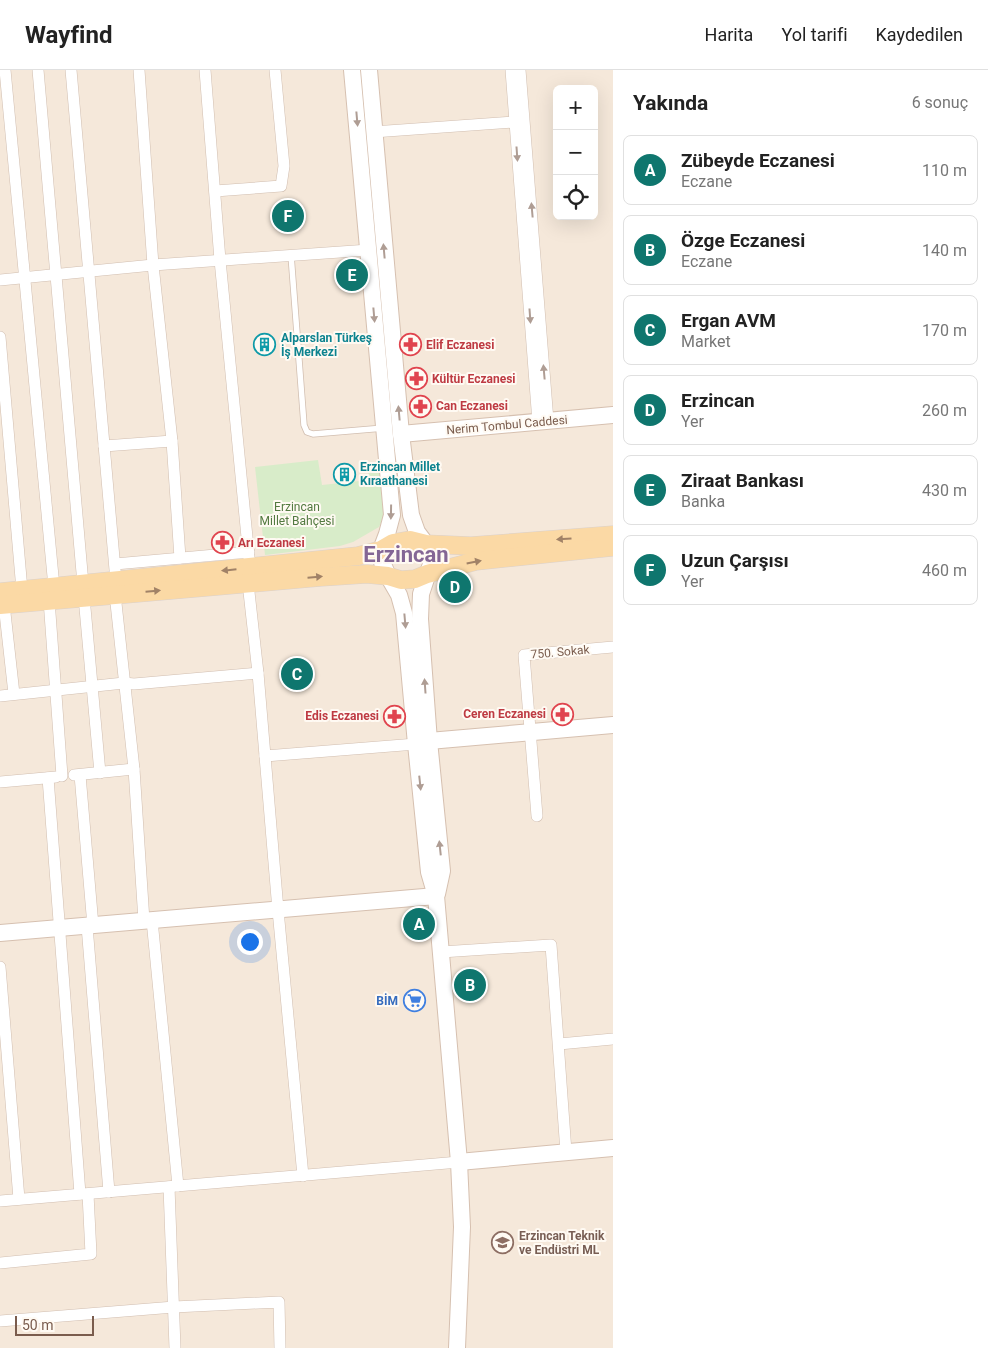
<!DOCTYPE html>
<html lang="tr">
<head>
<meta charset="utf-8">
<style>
	:root { --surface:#fff; --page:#f6f6f6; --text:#222; --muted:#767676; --line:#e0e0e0; --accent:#0f766e }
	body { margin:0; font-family:Roboto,sans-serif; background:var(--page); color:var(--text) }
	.controls { position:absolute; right:15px; top:15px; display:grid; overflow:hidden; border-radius:8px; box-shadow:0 5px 20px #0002 }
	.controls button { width:45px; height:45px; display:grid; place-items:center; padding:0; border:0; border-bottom:1px solid var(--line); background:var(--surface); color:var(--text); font:25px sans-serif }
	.scale { position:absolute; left:15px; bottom:12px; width:79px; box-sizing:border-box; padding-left:5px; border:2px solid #7a5c4d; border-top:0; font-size:14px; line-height:18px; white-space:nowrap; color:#7a5c4d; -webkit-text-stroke:4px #fffaf3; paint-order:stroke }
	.you { position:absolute; left:249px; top:871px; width:18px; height:18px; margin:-12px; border:4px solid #fff; border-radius:50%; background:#1a73e8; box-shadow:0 0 0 8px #1a73e833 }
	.badge { display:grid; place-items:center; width:32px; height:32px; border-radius:50%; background:var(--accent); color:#fff; font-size:16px; font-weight:700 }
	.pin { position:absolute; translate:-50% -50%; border:2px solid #fff; box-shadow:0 1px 5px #0006 }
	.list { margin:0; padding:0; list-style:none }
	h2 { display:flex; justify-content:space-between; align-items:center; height:65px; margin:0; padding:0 20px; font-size:21px }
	h2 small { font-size:16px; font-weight:400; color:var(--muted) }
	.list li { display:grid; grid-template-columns:32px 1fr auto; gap:15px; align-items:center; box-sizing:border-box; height:70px; margin:0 10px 10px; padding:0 10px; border:1px solid var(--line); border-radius:8px }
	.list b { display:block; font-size:19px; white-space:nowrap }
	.list p { margin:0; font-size:16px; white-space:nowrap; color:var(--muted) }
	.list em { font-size:16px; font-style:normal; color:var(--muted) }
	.icon { flex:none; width:28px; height:28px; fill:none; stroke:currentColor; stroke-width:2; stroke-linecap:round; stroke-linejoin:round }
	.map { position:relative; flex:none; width:613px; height:1278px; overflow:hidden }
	header { display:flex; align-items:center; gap:30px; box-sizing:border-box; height:70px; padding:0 25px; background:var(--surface); border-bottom:1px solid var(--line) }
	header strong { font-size:24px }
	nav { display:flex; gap:28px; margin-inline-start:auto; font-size:18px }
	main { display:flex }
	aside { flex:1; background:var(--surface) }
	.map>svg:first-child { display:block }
	.residential { fill:#f5e8da; fill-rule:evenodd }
	.green { fill:#d8ecc9 }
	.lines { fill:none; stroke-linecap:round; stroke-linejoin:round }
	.lane-casing { stroke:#d1beb0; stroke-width:7 }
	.street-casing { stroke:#d1beb0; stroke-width:12 }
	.secondary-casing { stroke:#d6c0b0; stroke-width:18 }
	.primary-casing { stroke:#dad1cd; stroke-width:19 }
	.lane { stroke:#fff; stroke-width:5.5 }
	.street { stroke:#fff; stroke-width:11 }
	.secondary { stroke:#fff; stroke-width:16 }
	.primary { stroke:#fbd9a5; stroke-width:18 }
	.oneway { fill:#af9d94 }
	.oneway2 { fill:#a18267 }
	.labels { text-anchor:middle; stroke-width:4; stroke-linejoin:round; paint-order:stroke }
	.culture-label { font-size:12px; font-weight:bold; fill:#0d838f; stroke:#fffaf3; text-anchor:start }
	.health-label { font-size:12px; font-weight:bold; fill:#be3a42; stroke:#fffaf3; text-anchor:start }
	.street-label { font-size:12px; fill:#7a5c4d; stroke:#fffaf3 }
	.park-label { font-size:12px; fill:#537a41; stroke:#fffaf3 }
	.shop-label { font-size:12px; font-weight:bold; fill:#366cbe; stroke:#fffaf3; text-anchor:end }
	.education-label { font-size:12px; font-weight:bold; fill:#785e54; stroke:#fffaf3; text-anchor:start }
	.town-label { font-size:22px; font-weight:bold; fill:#846695; stroke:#fffaf3 }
</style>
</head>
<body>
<header>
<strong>Wayfind</strong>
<nav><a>Harita</a><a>Yol tarifi</a><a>Kaydedilen</a></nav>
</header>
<main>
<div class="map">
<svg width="613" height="1278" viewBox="0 0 613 1278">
	<rect width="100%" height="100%" fill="#fdf6ec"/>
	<path class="residential" d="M0,0H613V1278H0ZM557,19H594V146H557Z"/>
	<path class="green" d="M318,390L322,415L369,410L368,397L381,396L385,444L379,457L353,472L340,476L265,485L255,397Z"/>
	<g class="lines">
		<defs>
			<path id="lane" d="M291,185L304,355L307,362L313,364L384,358"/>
			<g id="street">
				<path d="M5,0L54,517"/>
				<path d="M38,0L83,514"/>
				<path d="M71,0L116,511"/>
				<path d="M139,0L153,195L172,371L180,488"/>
				<path d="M205,0L220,190L250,498"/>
				<path d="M511,0L538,352"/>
				<path d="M520,0L548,351"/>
				<path d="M373,62L515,52"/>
				<path d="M215,121L281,116L284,96L275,0"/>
				<path d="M0,210L153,195L369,180"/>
				<path d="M0,267L22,520"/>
				<path d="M104,376L172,371"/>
				<path d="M115,494L249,482"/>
				<path d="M248,513L258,603L278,840L303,1106"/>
				<path d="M115,524L134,699L144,851"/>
				<path d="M84,527L100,703"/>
				<path d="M49,530L62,706"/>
				<path d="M4,534L14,624"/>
				<path d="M0,626L124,613L134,614L258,603"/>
				<path d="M265,686L416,674"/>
				<path d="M74,705L134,699"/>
				<path d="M80,705L93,856"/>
				<path d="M48,708L80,1124"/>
				<path d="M0,712L56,707"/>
				<path d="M537,746L524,585L613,577"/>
				<path d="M152,850L178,1116"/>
				<path d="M87,856L109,1122"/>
				<path d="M441,882L551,875L566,1082"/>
				<path d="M0,897L19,1129"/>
				<path d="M559,974L613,969"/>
				<path d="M169,1117L175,1278"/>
				<path d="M0,1131L459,1092"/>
				<path d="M0,1193L91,1184L88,1124"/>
				<path d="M0,1251L174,1237L279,1232L280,1278"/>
			</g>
			<g id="secondary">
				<path d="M352,0L392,445L387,464L381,480L382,492L388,506L399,525L404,543L416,674L429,802L436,826L459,1092L462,1157L457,1278"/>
				<path d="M369,0L401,364L411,445L417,462L426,474L430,483L431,494L421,524L420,549L429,671L442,801L437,824"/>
				<path d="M401,364L613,345"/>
				<path d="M429,671L613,655"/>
				<path d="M0,863L436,826"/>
				<path d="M459,1092L613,1078"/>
			</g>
			<g id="primary">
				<path d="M0,522L358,486L381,480L393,473L410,470L426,474L471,476L613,465"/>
				<path d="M0,535L321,507L367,504L388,506L401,510L415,509L427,504L476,491L613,477"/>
			</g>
		</defs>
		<use href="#lane" class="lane-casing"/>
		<use href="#street" class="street-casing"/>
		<use href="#secondary" class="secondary-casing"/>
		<use href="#primary" class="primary-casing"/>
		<use href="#lane" class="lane"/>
		<use href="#street" class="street"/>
		<use href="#secondary" class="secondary"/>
		<use href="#primary" class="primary"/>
	</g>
	<defs><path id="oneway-solid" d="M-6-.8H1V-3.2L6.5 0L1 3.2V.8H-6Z" transform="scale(1.25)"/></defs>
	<g class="oneway">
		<use href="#oneway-solid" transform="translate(357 49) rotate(85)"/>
		<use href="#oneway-solid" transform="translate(517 84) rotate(86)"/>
		<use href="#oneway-solid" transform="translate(532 140) rotate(-95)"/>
		<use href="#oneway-solid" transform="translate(384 181) rotate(-95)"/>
		<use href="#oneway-solid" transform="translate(374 245) rotate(85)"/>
		<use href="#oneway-solid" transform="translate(530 246) rotate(86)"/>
		<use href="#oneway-solid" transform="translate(544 302) rotate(-95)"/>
		<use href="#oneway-solid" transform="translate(399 343) rotate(-95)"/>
		<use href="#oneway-solid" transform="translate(391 442) rotate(91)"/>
		<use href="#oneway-solid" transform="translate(405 551) rotate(85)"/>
		<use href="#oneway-solid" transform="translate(425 616) rotate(-94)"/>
		<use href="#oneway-solid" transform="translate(420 713) rotate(84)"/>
		<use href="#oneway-solid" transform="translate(440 778) rotate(-96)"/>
	</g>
	<g class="oneway2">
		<use href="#oneway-solid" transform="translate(564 469) rotate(176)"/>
		<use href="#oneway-solid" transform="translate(474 492) rotate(-11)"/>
		<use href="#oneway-solid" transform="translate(229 500) rotate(174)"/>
		<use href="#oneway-solid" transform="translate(315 507) rotate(-5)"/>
		<use href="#oneway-solid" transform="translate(153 521) rotate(-5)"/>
	</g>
	<defs>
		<symbol id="building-ring" viewBox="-11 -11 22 22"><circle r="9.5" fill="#fffaf3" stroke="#0f9aa8" stroke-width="1.5"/><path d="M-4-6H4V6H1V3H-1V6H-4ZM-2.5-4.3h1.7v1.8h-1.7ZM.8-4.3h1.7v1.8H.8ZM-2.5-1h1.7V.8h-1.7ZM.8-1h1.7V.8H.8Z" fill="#0f9aa8"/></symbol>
		<symbol id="pharmacy-ring" viewBox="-11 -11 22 22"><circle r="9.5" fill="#fffaf3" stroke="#e0444e" stroke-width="1.5"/><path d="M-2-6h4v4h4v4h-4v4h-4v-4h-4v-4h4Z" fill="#e0444e"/></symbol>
		<symbol id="supermarket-ring" viewBox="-11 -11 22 22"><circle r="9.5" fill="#fffaf3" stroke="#3f7fe0" stroke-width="1.5"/><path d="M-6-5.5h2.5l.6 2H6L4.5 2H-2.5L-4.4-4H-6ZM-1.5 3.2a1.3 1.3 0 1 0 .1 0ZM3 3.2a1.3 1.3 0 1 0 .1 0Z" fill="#3f7fe0"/></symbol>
		<symbol id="school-ring" viewBox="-11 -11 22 22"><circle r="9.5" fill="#fffaf3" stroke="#8d6e63" stroke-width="1.5"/><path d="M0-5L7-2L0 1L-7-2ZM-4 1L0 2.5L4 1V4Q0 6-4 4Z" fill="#8d6e63"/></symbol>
	</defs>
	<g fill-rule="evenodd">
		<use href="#building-ring" x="252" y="262" width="25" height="25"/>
		<use href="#pharmacy-ring" x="398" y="262" width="25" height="25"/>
		<use href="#pharmacy-ring" x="404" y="296" width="25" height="25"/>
		<use href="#pharmacy-ring" x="408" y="324" width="25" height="25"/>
		<use href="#building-ring" x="332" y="392" width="25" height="25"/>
		<use href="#pharmacy-ring" x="210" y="460" width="25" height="25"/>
		<use href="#pharmacy-ring" x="550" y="632" width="25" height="25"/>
		<use href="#pharmacy-ring" x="382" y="634" width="25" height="25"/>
		<use href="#supermarket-ring" x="402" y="918" width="25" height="25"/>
		<use href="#school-ring" x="490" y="1160" width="25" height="25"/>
	</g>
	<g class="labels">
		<g class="culture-label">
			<text x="281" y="272">Alparslan Türkeş<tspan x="281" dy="14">İş Merkezi</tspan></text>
			<text x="360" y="401">Erzincan Millet<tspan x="360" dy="14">Kıraathanesi</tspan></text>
		</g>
		<g class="health-label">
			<text x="426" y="279">Elif Eczanesi</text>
			<text x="432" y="313">Kültür Eczanesi</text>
			<text x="436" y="340">Can Eczanesi</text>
			<text x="238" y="477">Arı Eczanesi</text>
			<text x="546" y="648" text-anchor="end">Ceren Eczanesi</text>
			<text x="379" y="650" text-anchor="end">Edis Eczanesi</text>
		</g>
		<g class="street-label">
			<text transform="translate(507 355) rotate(-5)" y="4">Nerim Tombul Caddesi</text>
			<text transform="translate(560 582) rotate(-5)" y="4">750. Sokak</text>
		</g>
		<g class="park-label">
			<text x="297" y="441">Erzincan<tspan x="297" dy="14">Millet Bahçesi</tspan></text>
		</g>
		<g class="shop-label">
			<text x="398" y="935">BİM</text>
		</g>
		<g class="education-label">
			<text x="519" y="1170">Erzincan Teknik<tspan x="519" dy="14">ve Endüstri ML</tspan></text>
		</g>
		<g class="town-label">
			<text x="406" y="492">Erzincan</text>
		</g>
	</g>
</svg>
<div class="controls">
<button>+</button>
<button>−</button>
<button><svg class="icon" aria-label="locate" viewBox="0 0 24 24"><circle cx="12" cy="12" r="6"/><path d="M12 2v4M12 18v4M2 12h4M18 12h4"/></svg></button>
</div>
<div class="scale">50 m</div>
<div class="you"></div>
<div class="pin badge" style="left:419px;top:854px">A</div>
<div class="pin badge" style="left:470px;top:915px">B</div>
<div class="pin badge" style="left:297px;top:604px">C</div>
<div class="pin badge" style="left:455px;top:517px">D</div>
<div class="pin badge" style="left:352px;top:205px">E</div>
<div class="pin badge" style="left:288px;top:146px">F</div>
</div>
<aside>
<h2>Yakında<small>6 sonuç</small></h2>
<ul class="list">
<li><span class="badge">A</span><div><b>Zübeyde Eczanesi</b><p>Eczane</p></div><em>110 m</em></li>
<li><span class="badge">B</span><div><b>Özge Eczanesi</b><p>Eczane</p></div><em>140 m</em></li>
<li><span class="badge">C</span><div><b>Ergan AVM</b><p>Market</p></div><em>170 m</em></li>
<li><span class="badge">D</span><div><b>Erzincan</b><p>Yer</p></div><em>260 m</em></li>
<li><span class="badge">E</span><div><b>Ziraat Bankası</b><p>Banka</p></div><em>430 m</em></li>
<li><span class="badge">F</span><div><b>Uzun Çarşısı</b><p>Yer</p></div><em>460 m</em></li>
</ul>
</aside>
</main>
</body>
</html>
